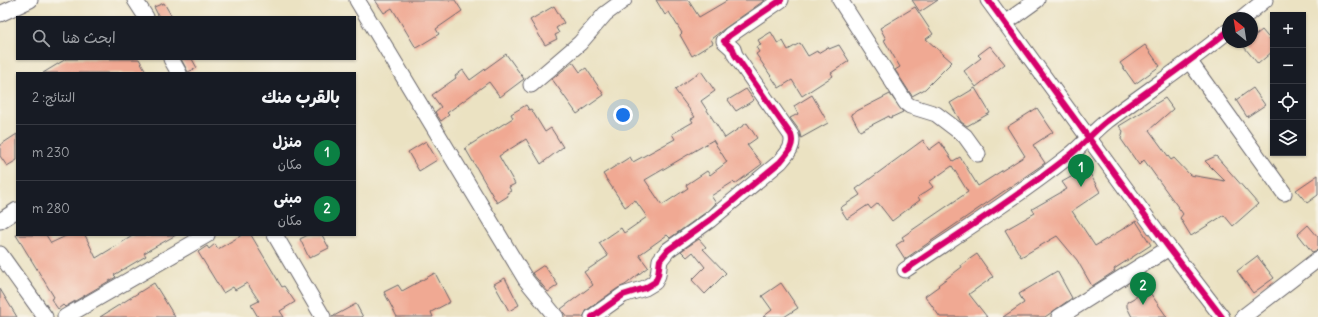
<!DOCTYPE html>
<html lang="ar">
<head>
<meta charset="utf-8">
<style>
	:root { --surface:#171b24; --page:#242831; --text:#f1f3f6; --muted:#9ea1a6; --line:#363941; --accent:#0b8043 }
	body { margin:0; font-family:Delius,"Playpen Sans Arabic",sans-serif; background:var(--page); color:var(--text); direction:rtl }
	.controls { position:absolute; right:12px; top:12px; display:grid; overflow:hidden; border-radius:0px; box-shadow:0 1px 3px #0004 }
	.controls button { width:36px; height:36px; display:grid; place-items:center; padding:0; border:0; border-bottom:1px solid var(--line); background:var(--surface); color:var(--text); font:20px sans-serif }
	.compass { position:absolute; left:1222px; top:12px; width:36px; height:36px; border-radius:50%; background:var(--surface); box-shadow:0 1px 3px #0004; rotate:330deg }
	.you { position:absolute; left:623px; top:115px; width:14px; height:14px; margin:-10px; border:3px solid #fff; border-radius:50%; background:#1a73e8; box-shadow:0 0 0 6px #1a73e833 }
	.badge { display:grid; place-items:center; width:26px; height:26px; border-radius:50%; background:var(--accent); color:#fff; font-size:13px; font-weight:700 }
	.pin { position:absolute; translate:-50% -33px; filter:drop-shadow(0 1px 2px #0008) }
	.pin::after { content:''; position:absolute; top:21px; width:14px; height:12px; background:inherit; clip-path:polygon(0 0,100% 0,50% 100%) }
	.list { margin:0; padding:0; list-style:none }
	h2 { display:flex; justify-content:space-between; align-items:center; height:52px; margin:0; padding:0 16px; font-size:17px }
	h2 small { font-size:13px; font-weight:400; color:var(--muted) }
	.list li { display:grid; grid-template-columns:26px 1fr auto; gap:12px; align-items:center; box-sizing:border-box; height:56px; padding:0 16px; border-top:1px solid var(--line) }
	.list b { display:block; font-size:15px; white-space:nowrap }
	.list p { margin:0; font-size:13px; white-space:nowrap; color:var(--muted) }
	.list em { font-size:13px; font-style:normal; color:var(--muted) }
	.icon { flex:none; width:22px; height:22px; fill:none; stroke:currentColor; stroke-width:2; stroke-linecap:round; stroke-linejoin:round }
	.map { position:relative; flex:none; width:1318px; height:317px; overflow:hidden; direction:ltr }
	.search { position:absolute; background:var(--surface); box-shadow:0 1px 3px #0004; left:16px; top:16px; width:340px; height:44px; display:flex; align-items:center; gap:10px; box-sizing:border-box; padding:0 14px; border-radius:0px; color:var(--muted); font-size:15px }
	.panel { position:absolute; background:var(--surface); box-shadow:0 1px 3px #0004; left:16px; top:72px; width:340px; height:164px; border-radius:0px; direction:rtl }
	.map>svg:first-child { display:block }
	.building { fill:#f0a993; fill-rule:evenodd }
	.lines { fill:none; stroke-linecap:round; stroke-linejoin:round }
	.minor-casing { stroke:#68656a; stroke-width:17 }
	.minor { stroke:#fff; stroke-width:15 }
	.cycleway-casing { stroke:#f7f3e8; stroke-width:8 }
	.cycleway { stroke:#d6006c; stroke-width:6 }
</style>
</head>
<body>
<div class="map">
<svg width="1318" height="317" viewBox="0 0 1318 317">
	<rect width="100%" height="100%" fill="#f7f3e8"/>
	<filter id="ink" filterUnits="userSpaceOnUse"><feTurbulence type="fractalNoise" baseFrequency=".025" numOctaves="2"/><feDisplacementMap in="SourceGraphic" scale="8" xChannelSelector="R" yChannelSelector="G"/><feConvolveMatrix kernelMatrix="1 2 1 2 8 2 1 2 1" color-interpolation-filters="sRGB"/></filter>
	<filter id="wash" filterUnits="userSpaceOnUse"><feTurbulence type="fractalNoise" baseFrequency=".012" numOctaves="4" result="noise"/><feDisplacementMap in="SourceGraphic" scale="16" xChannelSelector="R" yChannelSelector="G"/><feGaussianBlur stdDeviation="0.9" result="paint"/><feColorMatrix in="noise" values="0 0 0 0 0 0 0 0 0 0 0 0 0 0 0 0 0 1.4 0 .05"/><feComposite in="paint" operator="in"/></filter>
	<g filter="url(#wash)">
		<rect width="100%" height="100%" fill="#ebe2c2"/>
		<g id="blocks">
			<g class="building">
				<path d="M375,0H455L462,11L436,29L439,34L416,48L392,8L384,13Z"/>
				<path d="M656,0H688L699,17L728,0H765L724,29L711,39L713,43L692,56L680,35L682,33L669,12L665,15Z"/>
				<path d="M912,0H938L920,12Z"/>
				<path d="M164,3L172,17H159L154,7Z"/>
				<path d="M554,6L564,23L556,28L559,33L555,35L557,39L545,45L530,20Z"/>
				<path d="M915,7L933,34L926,39L952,62L925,89L912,96L895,70L900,67L884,40L886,39L880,28Z"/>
				<path d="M1262,30L1273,43V51L1258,64L1240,42H1252V38Z"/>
				<path d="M771,32L778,44L783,41L788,50L800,43L808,56L817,51L818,53L828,47L829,49L839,45L849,61L831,73L833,76L802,96L792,80L779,88L756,54L759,52L756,47L761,45L758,40Z"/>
				<path d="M1145,45L1160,66L1135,84L1120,63Z"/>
				<path d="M990,46L1005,64L976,87L964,71L981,58L978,55Z"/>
				<path d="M506,54L524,79L500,97L489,82L447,113L449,115L441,121L435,112L441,107L432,95L456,78L455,76L463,70L470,80Z"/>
				<path d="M66,59H139L147,73H43Z"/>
				<path d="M181,59H192L197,68L188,72Z"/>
				<path d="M573,62L580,72L586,68L604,95L577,114L552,79Z"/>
				<path d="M701,71L715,91L701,101L725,138L747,123L757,138L747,145L762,164L735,184L733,182L711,196L716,203L705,213L670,238L667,235L639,255L648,267L625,285L618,288L587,310L583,317H567L561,309L593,285L584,272L608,256L599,243L621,228L624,233L647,217L635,200L625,207L603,174L630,157L633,162L675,139L672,134L693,122L691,119L695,117L675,90ZM713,140L727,162L710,175L707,171L686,185L688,188L662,205L645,180Z"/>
				<path d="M975,88L990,113L967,126L961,122L950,103Z"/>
				<path d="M1253,88L1265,105L1247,117L1236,100Z"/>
				<path d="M746,89L754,100L736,111L728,100Z"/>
				<path d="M890,94L903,112L890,118L889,116L860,131L851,114Z"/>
				<path d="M812,95L828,123L801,138L799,130L790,118L798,114L794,106Z"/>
				<path d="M1165,98L1173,109L1149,130L1171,160L1174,158L1190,175L1225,181L1205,161L1216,156L1258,204L1233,226L1224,215L1191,236L1180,218L1183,214L1144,160L1139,165L1121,139L1123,131L1119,126Z"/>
				<path d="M526,105L529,110L531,109L545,132L551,128L563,147L541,164L526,139L499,156L515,184L509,187L511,191L507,193L508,196L497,203L465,148L513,118L511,114Z"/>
				<path d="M1037,108L1053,132L1033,145L1045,163L905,259L896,245L904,240L902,237L968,192L952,166L929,182L933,187L918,197L920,200L892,221L878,203L871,209L868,205L847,219L840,208L860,195L856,189L923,140L929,150L940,142L953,161L960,157L978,186L1025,156L1007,127Z"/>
				<path d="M17,134V160L7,166L0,156V145Z"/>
				<path d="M426,141L437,160L419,171L408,152Z"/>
				<path d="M1087,168L1100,192L1072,211L1095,246L1136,221L1151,245L1114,269L1115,271L1092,286L1077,260L1057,236L1021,257L1005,230L1035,213L1032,209L1067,189L1062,182Z"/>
				<path d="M1318,175V195L1307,203L1296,190Z"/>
				<path d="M1308,225L1318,237V250L1312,252L1298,234Z"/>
				<path d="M16,235H46L51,243L68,235H85L96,258L134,235H176L144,253L146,256L114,275L116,277L65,307L63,305L58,309L51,299L54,297Z"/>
				<path d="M242,235H251L282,287L284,286L295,302L280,311L284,317H258L251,305L259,301L247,283L235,290L233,287L223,293L198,252L207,246L209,249L215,244L218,249Z"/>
				<path d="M308,235H322L329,248L309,258L300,239Z"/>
				<path d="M699,239L706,247L703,249L726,273L705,294L692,280L705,267L693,252L687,257L681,251Z"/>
				<path d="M977,254L993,277L969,294L987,317H940L925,296L939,286L938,285L962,267L961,265Z"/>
				<path d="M1257,256L1274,278L1253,293L1237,271Z"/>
				<path d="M544,265L558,285L548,292L532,273Z"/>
				<path d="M1057,271L1072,298L1045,317H1003L1024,303L1019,294Z"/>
				<path d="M435,273L450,302L431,312L433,317H397L384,292L398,285L402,291Z"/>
				<path d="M505,278L519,305L509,311L494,284Z"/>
				<path d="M154,283L175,317H100Z"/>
				<path d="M781,283L798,308L784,317H763L772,310L762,296Z"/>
				<path d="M0,289L17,317H0Z"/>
				<path d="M1148,290L1167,317H1132L1127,307V302Z"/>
				<path d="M356,304L363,317H332Z"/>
			</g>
		</g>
	</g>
	<g filter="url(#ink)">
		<use href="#blocks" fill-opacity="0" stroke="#68656a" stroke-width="1"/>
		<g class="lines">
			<defs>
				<g id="minor">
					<path d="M135,0L146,17"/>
					<path d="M357,0L526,280L556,317"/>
					<path d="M840,0L906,103L910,106L936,114L965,136L978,154"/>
					<path d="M988,0L1169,248L1222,317"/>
					<path d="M0,14L30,0"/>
					<path d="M1243,18L1265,0"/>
					<path d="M1005,23L1037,0"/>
					<path d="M171,59L179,73"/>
					<path d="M1190,62L1284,193"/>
					<path d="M531,85L580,43L605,14L624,0"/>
					<path d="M0,221L17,210"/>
					<path d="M275,235L323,317"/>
					<path d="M0,254L45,317"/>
					<path d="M905,270C960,233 1017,197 1069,156C1083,145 1093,132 1107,121C1147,91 1189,63 1228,31"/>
					<path d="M65,317L207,235"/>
					<path d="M592,317L623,295L645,288L655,282L658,275L660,260L668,250L710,220L780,162C787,154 795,146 791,135L735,55L733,49L724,41L730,35L781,0"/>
					<path d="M1059,317L1169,248"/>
					<path d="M1243,317L1318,259"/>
				</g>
			</defs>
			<use href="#minor" class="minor-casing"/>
			<use href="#minor" class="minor"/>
			<defs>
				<g id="cycleway">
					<path d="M988,0L1169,248L1222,317"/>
					<path d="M905,270C960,233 1017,197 1069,156C1083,145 1093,132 1107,121C1147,91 1189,63 1228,31"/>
					<path d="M592,317L623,295L645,288L655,282L658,275L660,260L668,250L710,220L780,162C787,154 795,146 791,135L735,55L733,49L724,41L730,35L781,0"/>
				</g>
			</defs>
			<use href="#cycleway" class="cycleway-casing"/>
			<use href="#cycleway" class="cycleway"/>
		</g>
	</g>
</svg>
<div class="controls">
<button>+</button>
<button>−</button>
<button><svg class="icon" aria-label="locate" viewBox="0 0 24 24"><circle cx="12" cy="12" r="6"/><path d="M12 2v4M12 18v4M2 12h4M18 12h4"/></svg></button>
<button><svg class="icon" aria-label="layers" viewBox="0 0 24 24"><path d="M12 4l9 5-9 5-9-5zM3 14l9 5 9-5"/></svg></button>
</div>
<svg class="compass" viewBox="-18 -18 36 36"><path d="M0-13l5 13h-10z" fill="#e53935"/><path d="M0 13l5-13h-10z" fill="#9ea1a6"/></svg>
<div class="you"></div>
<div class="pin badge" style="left:1081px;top:187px">1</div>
<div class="pin badge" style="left:1143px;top:305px">2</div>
<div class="search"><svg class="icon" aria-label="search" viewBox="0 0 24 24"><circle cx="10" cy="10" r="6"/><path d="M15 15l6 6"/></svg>ابحث هنا</div>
<section class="panel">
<h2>بالقرب منك<small>النتائج: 2</small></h2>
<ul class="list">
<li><span class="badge">1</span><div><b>منزل</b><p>مكان</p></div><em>230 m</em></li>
<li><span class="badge">2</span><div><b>مبنى</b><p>مكان</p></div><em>280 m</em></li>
</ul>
</section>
</div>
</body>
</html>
